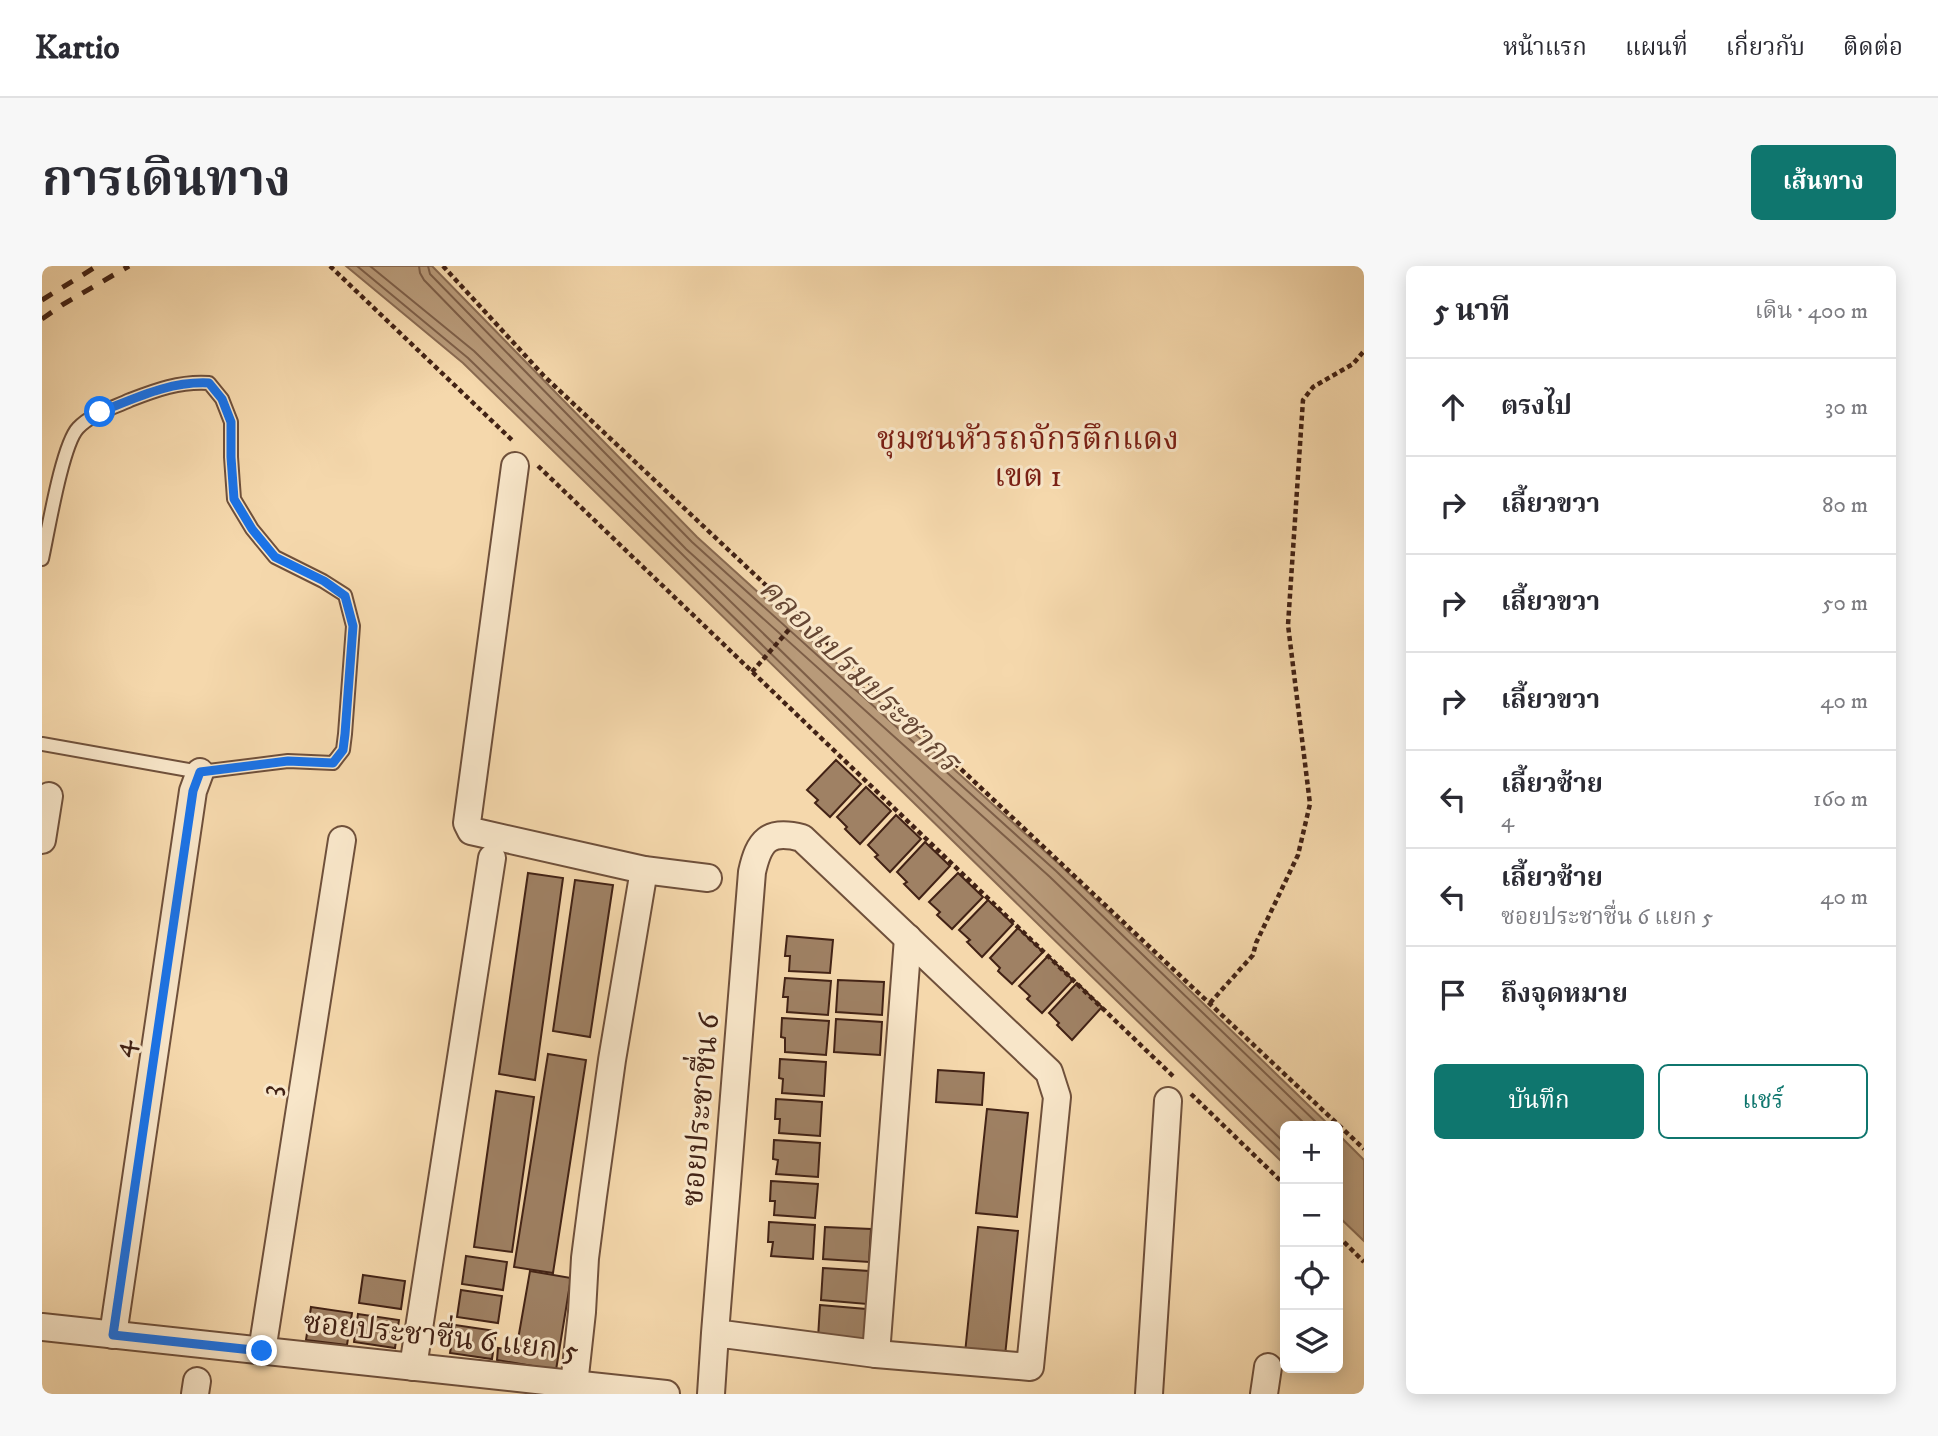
<!DOCTYPE html>
<html lang="th">
<head>
<meta charset="utf-8">
<style>
	:root { --surface:#fff; --page:#f7f7f7; --text:#2b2b33; --muted:#7c7c81; --line:#e1e1e2; --accent:#0f766e }
	body { margin:0; font-family:"IM FELL DW Pica","Noto Serif Thai",serif; background:var(--page); color:var(--text) }
	.controls { position:absolute; right:21px; bottom:21px; display:grid; overflow:hidden; border-radius:10px; box-shadow:0 4px 18px #0003 }
	.controls button { width:63px; height:63px; display:grid; place-items:center; padding:0; border:0; border-bottom:2px solid var(--line); background:var(--surface); color:var(--text); font:35px sans-serif }
	.stop { position:absolute; width:21px; height:21px; margin:-16px; border:5px solid #1a73e8; border-radius:50%; background:#fff }
	.stop.end { background:#1a73e8; border-color:#fff; box-shadow:0 2px 7px #0008 }
	.list { margin:0; padding:0; list-style:none }
	h2 { display:flex; justify-content:space-between; align-items:center; height:91px; margin:0; padding:0 28px; font-size:30px }
	h2 small { font-size:23px; font-weight:400; color:var(--muted) }
	.list li { display:grid; grid-template-columns:46px 1fr auto; gap:21px; align-items:center; box-sizing:border-box; height:98px; padding:0 28px; border-top:2px solid var(--line) }
	.list b { display:block; font-size:26px; white-space:nowrap }
	.list p { margin:0; font-size:23px; white-space:nowrap; color:var(--muted) }
	.list em { font-size:23px; font-style:normal; color:var(--muted) }
	.actions { display:flex; gap:14px; padding:21px 28px }
	.actions a { flex:1; padding:16px 0; border:2px solid var(--accent); border-radius:10px; text-align:center; font-size:24px; color:var(--accent) }
	.actions .main { background:var(--accent); color:#fff }
	.icon { flex:none; width:38px; height:38px; fill:none; stroke:currentColor; stroke-width:2; stroke-linecap:round; stroke-linejoin:round }
	.map { position:relative; flex:none; width:1322px; height:1128px; overflow:hidden; border-radius:10px }
	header { display:flex; align-items:center; gap:42px; box-sizing:border-box; height:98px; padding:0 35px; background:var(--surface); border-bottom:2px solid var(--line) }
	header strong { font-size:33px }
	nav { display:flex; gap:38px; margin-inline-start:auto; font-size:24px }
	.intro { display:flex; align-items:center; justify-content:space-between; box-sizing:border-box; height:168px; padding:0 42px }
	h1 { margin:0; font-size:49px }
	.button { padding:18px 32px; border-radius:10px; background:var(--accent); color:#fff; font-size:24px; font-weight:700 }
	main { display:flex; gap:42px; padding:0 42px }
	aside { flex:1; background:var(--surface); border-radius:10px; box-shadow:0 4px 18px #0003 }
	.map>svg:first-child { display:block }
	.water { fill:#b89a79; stroke:#896a51; stroke-width:2 }
	.lines { fill:none; stroke-linecap:round; stroke-linejoin:round }
	.shore { stroke:#7d5e47; stroke-width:2 }
	.building { fill:#9f8164; stroke:#422215; stroke-width:2 }
	.lane-casing { stroke:#6f503b; stroke-width:16 }
	.street-casing { stroke:#6f503b; stroke-width:30 }
	.path { stroke:#422215; stroke-width:4.5; stroke-dasharray:5 3.5; stroke-linecap:butt }
	.lane { stroke:#f8e6c9; stroke-width:12 }
	.street { stroke:#f8e6c9; stroke-width:26 }
	.rail { stroke:#422215; stroke-width:5; stroke-dasharray:12 12; stroke-linecap:butt }
	.route { stroke:#1a73e8; stroke-width:9 }
	.labels { text-anchor:middle; stroke-width:6; stroke-linejoin:round; paint-order:stroke }
	.street-label { font-size:30px; fill:#422215; stroke:#f8e6c9 }
	.neighbourhood-label { font-size:32px; fill:#7a1f14; stroke:#f8e6c9 }
	.water-label { font-size:32px; font-style:italic; fill:#654633; stroke:#f8e6c9 }
</style>
</head>
<body>
<header>
<strong>Kartio</strong>
<nav><a>หน้าแรก</a><a>แผนที่</a><a>เกี่ยวกับ</a><a>ติดต่อ</a></nav>
</header>
<div class="intro"><h1>การเดินทาง</h1><a class="button">เส้นทาง</a></div>
<main>
<div class="map">
<svg width="1322" height="1128" viewBox="0 0 1322 1128">
	<rect width="100%" height="100%" fill="#f5d8ac"/>
	<filter id="stains"><feTurbulence type="fractalNoise" baseFrequency=".00286" numOctaves="4"/><feColorMatrix values="0 0 0 0 .2 0 0 0 0 .09 0 0 0 0 .02 0 0 0 .5 -.17"/></filter>
	<radialGradient id="worn" r=".72"><stop offset=".6" stop-color="#630" stop-opacity="0"/><stop offset="1" stop-color="#630" stop-opacity=".3"/></radialGradient>
	<g class="water">
		<path d="M304,0H390L655,271L1019,600L1288,860H1243V899L421,97Z"/>
		<path d="M1296,868L1322,894V975L1296,950Z"/>
	</g>
	<g class="lines">
		<g class="shore">
			<path d="M315,0L426,92L1243,889"/>
			<path d="M328,0L432,85L1243,877"/>
			<path d="M377,0L378,7L382,14L644,283L1008,611L1265,860"/>
			<path d="M386,0L388,8L650,276L1014,605L1278,860"/>
		</g>
	</g>
	<g class="building">
		<path d="M794,494L819,518L788,551L773,537L776,534L765,524Z"/>
		<path d="M824,521L849,545L818,578L803,563L805,561L795,551Z"/>
		<path d="M854,549L879,573L848,606L833,591L836,589L826,579Z"/>
		<path d="M883,576L908,600L877,633L862,618L865,616L855,606Z"/>
		<path d="M486,607L521,612L493,814L457,808Z"/>
		<path d="M916,607L941,631L910,663L895,649L898,646L887,636Z"/>
		<path d="M533,614L571,619L548,771L511,765Z"/>
		<path d="M946,634L971,658L940,691L925,676L928,674L917,664Z"/>
		<path d="M976,662L1001,686L970,718L956,705L958,702L948,692Z"/>
		<path d="M745,670L791,674L788,707L747,705L748,690H743Z"/>
		<path d="M1006,690L1031,714L1000,747L985,733L988,730L977,720Z"/>
		<path d="M743,712L789,715L786,749L745,746L746,731H741Z"/>
		<path d="M796,714L842,716L840,749L794,746Z"/>
		<path d="M1035,717L1060,741L1030,774L1015,759L1017,757L1007,747Z"/>
		<path d="M740,752L787,755L784,789L743,786V772L739,771Z"/>
		<path d="M794,753L840,756L838,789L792,786Z"/>
		<path d="M506,788L544,794L511,1007L472,1001Z"/>
		<path d="M738,793L784,796L782,830L740,827L741,813L737,812Z"/>
		<path d="M896,804L942,807L940,839L894,836Z"/>
		<path d="M454,825L492,831L470,986L432,981Z"/>
		<path d="M734,833L780,836L778,870L737,867L738,853H733Z"/>
		<path d="M945,843L986,847L975,951L934,947Z"/>
		<path d="M732,874L778,877L776,911L734,908L736,894L731,893Z"/>
		<path d="M729,915L776,918L773,952L732,949L733,935H728Z"/>
		<path d="M727,956L773,959L771,993L729,990L731,976H726Z"/>
		<path d="M783,961L829,963L827,996L781,993Z"/>
		<path d="M936,961L976,965L963,1090L923,1087Z"/>
		<path d="M424,990L465,996L461,1024L420,1018Z"/>
		<path d="M781,1002L827,1005L825,1038L779,1034Z"/>
		<path d="M488,1005L529,1012L514,1104L455,1094L456,1082L474,1085Z"/>
		<path d="M321,1009L363,1015L359,1043L317,1037Z"/>
		<path d="M419,1024L460,1030L456,1057L415,1051Z"/>
		<path d="M778,1039L824,1043L822,1075L776,1072Z"/>
		<path d="M269,1041L310,1047L305,1079L264,1074Z"/>
		<path d="M316,1048L357,1054L353,1082L312,1076Z"/>
		<path d="M413,1059L454,1065L450,1093L408,1087Z"/>
	</g>
	<g class="lines">
		<defs>
			<path id="lane" d="M0,293C6,266 20,179 36,162C49,148 71,142 88,134C114,124 138,115 167,117L180,133L189,156V191L192,233L210,263L233,291L281,315L303,329L311,360L303,468L301,484L291,497L246,495L158,506L0,478"/>
			<g id="street">
				<path d="M473,200L425,557L429,565L602,604L666,612"/>
				<path d="M0,574L7,530"/>
				<path d="M0,1061L624,1128"/>
				<path d="M71,1069L151,525L158,506"/>
				<path d="M220,1085L300,574"/>
				<path d="M834,1088L866,672"/>
				<path d="M371,1101L450,592"/>
				<path d="M153,1128L155,1115"/>
				<path d="M531,1128L540,1046L543,992L551,930L570,794L602,604"/>
				<path d="M669,1128L673,1067L710,606C717,575 726,563 760,572L1007,806L1015,831L988,1101L834,1088L673,1067"/>
				<path d="M1107,1128L1126,835"/>
				<path d="M1222,1128L1226,1101"/>
			</g>
		</defs>
		<use href="#lane" class="lane-casing"/>
		<use href="#street" class="street-casing"/>
		<g class="path">
			<path d="M288,0L472,176"/>
			<path d="M401,0L502,110L1322,883"/>
			<path d="M496,200L1133,812"/>
			<path d="M710,406L758,351"/>
			<path d="M1168,737L1211,689L1214,677L1256,589L1268,538L1246,359L1261,134L1271,121L1311,98L1322,85"/>
			<path d="M1149,828L1243,919"/>
			<path d="M1296,970L1322,996"/>
		</g>
		<use href="#lane" class="lane"/>
		<use href="#street" class="street"/>
		<g class="rail">
			<path d="M0,34L55,0"/>
			<path d="M0,53L20,39L87,0"/>
		</g>
	</g>
	<g class="lines">
		<path class="route" d="M58,146C94,132 128,115 167,117L180,133L189,156V191L192,233L210,263L233,291L282,315L303,330L311,360L303,468L301,484L291,497L246,495L158,506L151,525L71,1069L220,1085"/>
	</g>
	<g class="labels">
		<g class="street-label">
			<text transform="translate(79 782) rotate(-82)" y="10">4</text>
			<text transform="translate(227 824) rotate(-81)" y="10">3</text>
			<text transform="translate(658 844) rotate(-85)" y="10">ซอยประชาชื่น 6</text>
			<text transform="translate(399 1070) rotate(6)" y="10">ซอยประชาชื่น 6 แยก 5</text>
		</g>
		<g class="neighbourhood-label">
			<text x="986" y="183">ชุมชนหัวรถจักรตึกแดง<tspan x="986" dy="37">เขต 1</tspan></text>
		</g>
		<g class="water-label">
			<text transform="translate(818 408) rotate(44)" y="11">คลองเปรมประชากร</text>
		</g>
	</g>
	<rect width="100%" height="100%" filter="url(#stains)"/>
	<rect width="100%" height="100%" fill="url(#worn)"/>
</svg>
<div class="controls">
<button>+</button>
<button>−</button>
<button><svg class="icon" aria-label="locate" viewBox="0 0 24 24"><circle cx="12" cy="12" r="6"/><path d="M12 2v4M12 18v4M2 12h4M18 12h4"/></svg></button>
<button><svg class="icon" aria-label="layers" viewBox="0 0 24 24"><path d="M12 4l9 5-9 5-9-5zM3 14l9 5 9-5"/></svg></button>
</div>
<div class="stop" style="left:58px;top:146px"></div>
<div class="stop end" style="left:220px;top:1085px"></div>
</div>
<aside>
<h2>5 นาที<small>เดิน · 400 m</small></h2>
<ul class="list">
<li><svg class="icon" aria-label="ahead" viewBox="0 0 24 24"><path d="M12 20V5M6 11l6-6 6 6"/></svg><div><b>ตรงไป</b></div><em>30 m</em></li>
<li><svg class="icon" aria-label="right" viewBox="0 0 24 24"><path d="M7 20v-9h11M14 6l5 5-5 5"/></svg><div><b>เลี้ยวขวา</b></div><em>80 m</em></li>
<li><svg class="icon" aria-label="right" viewBox="0 0 24 24"><path d="M7 20v-9h11M14 6l5 5-5 5"/></svg><div><b>เลี้ยวขวา</b></div><em>50 m</em></li>
<li><svg class="icon" aria-label="right" viewBox="0 0 24 24"><path d="M7 20v-9h11M14 6l5 5-5 5"/></svg><div><b>เลี้ยวขวา</b></div><em>40 m</em></li>
<li><svg class="icon" aria-label="left" viewBox="0 0 24 24"><path d="M17 20v-9H6M10 6l-5 5 5 5"/></svg><div><b>เลี้ยวซ้าย</b><p>4</p></div><em>160 m</em></li>
<li><svg class="icon" aria-label="left" viewBox="0 0 24 24"><path d="M17 20v-9H6M10 6l-5 5 5 5"/></svg><div><b>เลี้ยวซ้าย</b><p>ซอยประชาชื่น 6 แยก 5</p></div><em>40 m</em></li>
<li><svg class="icon" aria-label="arrive" viewBox="0 0 24 24"><path d="M6 21V4h12l-3 4 3 4H6"/></svg><div><b>ถึงจุดหมาย</b></div></li>
</ul>
<div class="actions"><a class="main">บันทึก</a><a>แชร์</a></div>
</aside>
</main>
</body>
</html>
